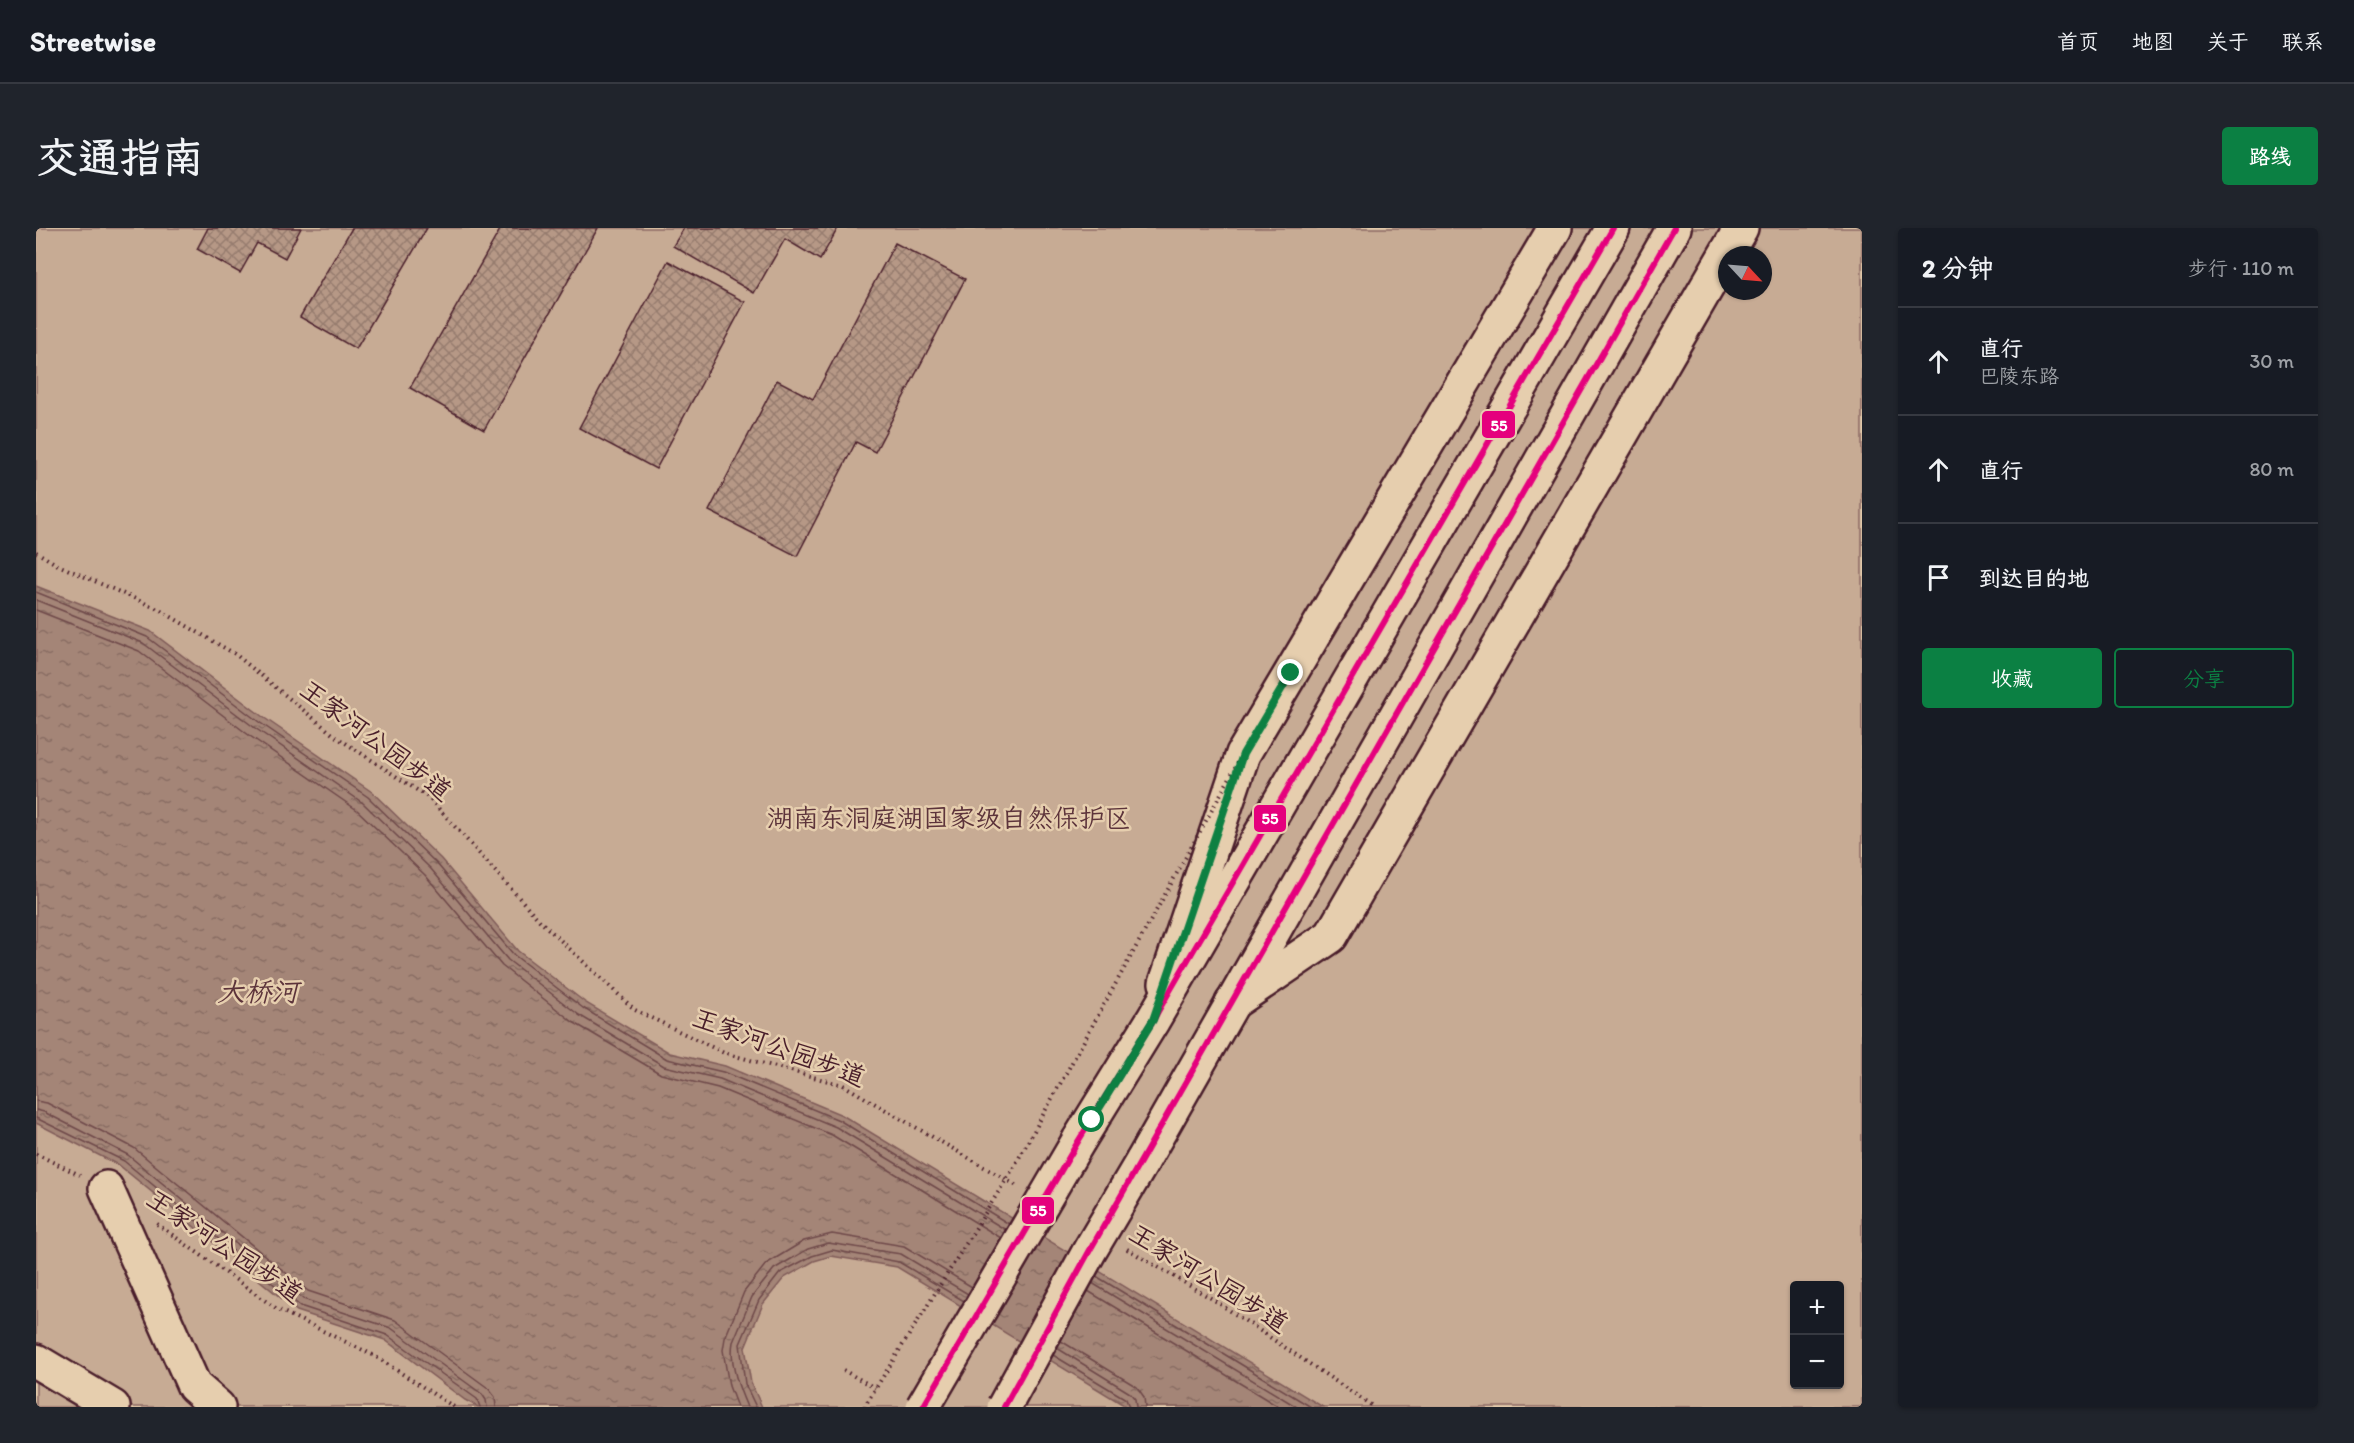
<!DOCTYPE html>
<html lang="zh">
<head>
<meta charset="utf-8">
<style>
	:root { --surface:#171b24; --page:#20242c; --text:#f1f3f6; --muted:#9ea1a6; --line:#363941; --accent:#0b8043 }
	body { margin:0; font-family:Itim,"LXGW WenKai TC",sans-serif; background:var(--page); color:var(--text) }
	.controls { position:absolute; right:18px; bottom:18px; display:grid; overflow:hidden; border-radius:6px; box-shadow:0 2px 4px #0004 }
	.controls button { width:54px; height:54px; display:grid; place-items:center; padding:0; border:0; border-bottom:2px solid var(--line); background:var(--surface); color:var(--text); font:30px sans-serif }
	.compass { position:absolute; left:1682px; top:18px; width:54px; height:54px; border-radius:50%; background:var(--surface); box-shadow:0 2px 4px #0004; rotate:116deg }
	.stop { position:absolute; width:18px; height:18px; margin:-14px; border:4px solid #0b8043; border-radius:50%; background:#fff }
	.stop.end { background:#0b8043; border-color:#fff; box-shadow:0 2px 6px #0008 }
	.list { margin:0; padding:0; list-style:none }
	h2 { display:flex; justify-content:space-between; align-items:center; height:78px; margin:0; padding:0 24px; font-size:26px }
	h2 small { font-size:20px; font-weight:400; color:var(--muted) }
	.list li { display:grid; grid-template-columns:39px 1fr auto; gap:18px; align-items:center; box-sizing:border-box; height:108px; padding:0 24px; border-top:2px solid var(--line) }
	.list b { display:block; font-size:22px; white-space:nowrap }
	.list p { margin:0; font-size:20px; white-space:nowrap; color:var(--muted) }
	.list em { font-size:20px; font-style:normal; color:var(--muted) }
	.actions { display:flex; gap:12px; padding:18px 24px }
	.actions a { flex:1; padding:14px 0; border:2px solid var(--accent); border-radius:6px; text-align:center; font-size:21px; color:var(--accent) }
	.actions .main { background:var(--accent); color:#fff }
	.icon { flex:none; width:33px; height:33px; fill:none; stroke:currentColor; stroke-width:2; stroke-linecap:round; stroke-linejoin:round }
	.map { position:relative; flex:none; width:1826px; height:1179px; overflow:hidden; border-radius:6px }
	header { display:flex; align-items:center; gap:36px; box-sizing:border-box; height:84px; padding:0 30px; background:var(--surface); border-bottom:2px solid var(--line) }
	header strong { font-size:28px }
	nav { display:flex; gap:33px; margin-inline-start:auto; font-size:21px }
	.intro { display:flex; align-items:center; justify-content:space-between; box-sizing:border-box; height:144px; padding:0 36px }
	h1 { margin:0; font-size:42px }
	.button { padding:15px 27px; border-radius:6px; background:var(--accent); color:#fff; font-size:21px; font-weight:700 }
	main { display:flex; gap:36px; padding:0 36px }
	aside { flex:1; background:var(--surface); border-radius:6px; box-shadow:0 2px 4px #0004 }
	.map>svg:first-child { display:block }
	.green { fill:#c7ab94; stroke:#886560; stroke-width:1.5; fill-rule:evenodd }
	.water { fill:url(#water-ripples); stroke:#805c59; stroke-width:1.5 }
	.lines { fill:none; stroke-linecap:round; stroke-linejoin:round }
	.shore { stroke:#6e4849; stroke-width:1.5 }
	.building { fill:url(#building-cross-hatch); stroke:#4a1f2b; stroke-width:1.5 }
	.minor-casing { stroke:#4a1f2b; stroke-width:38 }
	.tertiary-casing { stroke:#4a1f2b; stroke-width:38 }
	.primary-casing { stroke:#4a1f2b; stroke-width:38 }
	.path { stroke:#4a1f2b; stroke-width:4; stroke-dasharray:1.5 4.5; stroke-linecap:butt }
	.minor { stroke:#e6ceae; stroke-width:33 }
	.tertiary { stroke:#e6ceae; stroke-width:33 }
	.primary { stroke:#e6ceae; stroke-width:33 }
	.primary-bridge-casing { stroke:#4a1f2b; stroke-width:38; stroke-linecap:butt }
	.path-bridge { stroke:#4a1f2b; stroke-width:4; stroke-dasharray:1.5 4.5; stroke-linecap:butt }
	.primary-bridge { stroke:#e6ceae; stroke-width:33 }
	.bus-1-casing { stroke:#e6ceae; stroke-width:10 }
	.bus-1 { stroke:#e5007d; stroke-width:6 }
	.route { stroke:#0b8043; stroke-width:8 }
	.labels { text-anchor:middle; stroke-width:5; stroke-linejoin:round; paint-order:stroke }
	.street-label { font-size:26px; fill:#4a1f2b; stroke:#e6ceae }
	.park-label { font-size:26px; fill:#5d343b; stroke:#e6ceae }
	.water-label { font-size:27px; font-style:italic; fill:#5c333a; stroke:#e6ceae }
	.line-badge { stroke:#e6ceae; stroke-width:2 }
	.badge-label { font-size:16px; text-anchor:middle; font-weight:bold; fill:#fff }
</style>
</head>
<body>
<header>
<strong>Streetwise</strong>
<nav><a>首页</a><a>地图</a><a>关于</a><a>联系</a></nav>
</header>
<div class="intro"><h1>交通指南</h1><a class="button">路线</a></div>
<main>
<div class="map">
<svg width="1826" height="1179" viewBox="0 0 1826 1179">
	<defs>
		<pattern id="water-ripples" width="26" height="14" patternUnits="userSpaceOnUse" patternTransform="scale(1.5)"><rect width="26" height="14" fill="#a48577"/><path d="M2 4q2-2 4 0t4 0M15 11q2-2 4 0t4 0" fill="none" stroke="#886c62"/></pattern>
		<pattern id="building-cross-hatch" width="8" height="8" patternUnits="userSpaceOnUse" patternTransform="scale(1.5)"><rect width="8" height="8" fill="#b69886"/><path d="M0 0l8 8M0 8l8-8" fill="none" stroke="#967b6e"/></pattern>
	</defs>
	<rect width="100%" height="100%" fill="#e0c7a9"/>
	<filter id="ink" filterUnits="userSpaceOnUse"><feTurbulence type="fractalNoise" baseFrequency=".0167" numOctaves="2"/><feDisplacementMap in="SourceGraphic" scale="12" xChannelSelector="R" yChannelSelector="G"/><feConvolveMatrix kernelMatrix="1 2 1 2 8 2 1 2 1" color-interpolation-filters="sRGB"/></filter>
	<g filter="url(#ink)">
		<path class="green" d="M0,0H1826V1179H0ZM1691,27H1727V63H1691ZM1758,1058H1804V1156H1758Z"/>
		<path class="water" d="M0,358L114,403L227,489L336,564L405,631L482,723L550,775L634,825L689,838L806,887L1287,1179H1091L861,1039L795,1028L778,1033L748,1050L727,1076L709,1119L715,1155L726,1179H442L429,1172L349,1112L261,1083L84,938L0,895Z"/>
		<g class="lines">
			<g class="shore">
				<path d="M0,364L111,409L223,494L332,569L401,636L478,727L547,780L631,831L687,844L803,892L973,996"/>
				<path d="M0,372L107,415L219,500L327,575L395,641L472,732L543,787L628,838L684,851L800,899L970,1002"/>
				<path d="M0,382L103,423L214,508L321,582L389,647L466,738L537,794L625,846L682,860L796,907L965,1010"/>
				<path d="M0,873L11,875L98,920L272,1063L359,1092L452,1160L459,1169L460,1179"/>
				<path d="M0,882L8,884L92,927L267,1071L355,1100L446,1166L450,1172L451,1179"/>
				<path d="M0,890L88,933L264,1078L351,1107L441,1171L444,1179"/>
				<path d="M1060,1048L1275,1179"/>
				<path d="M1056,1055L1261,1179"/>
				<path d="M1052,1063L1243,1179"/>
				<path d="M1025,1113L1101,1159L1108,1169L1109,1179"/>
				<path d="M1021,1120L1094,1165L1099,1171L1100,1179"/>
				<path d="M1017,1127L1090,1171L1093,1179"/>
				<path d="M701,1179L693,1158L687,1122L689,1110L708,1064L730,1036L768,1013L796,1006L868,1018L936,1059"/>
				<path d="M711,1179C703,1161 693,1135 697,1114L716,1069L738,1041L772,1021L792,1015L865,1026L932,1066"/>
				<path d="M720,1179L709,1156L704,1116L723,1072L744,1045L776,1028L796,1022L863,1034L928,1073"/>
			</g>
		</g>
		<g class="building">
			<path d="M172,0H265L249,30L221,15L204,45L161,21Z"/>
			<path d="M316,0H391L320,121L264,89Z"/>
			<path d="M465,0H562L448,202L374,160Z"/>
			<path d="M648,0H802L784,32L749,11L718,65L637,18Z"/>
			<path d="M859,15L929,51L839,224L820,214L761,328L673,283L741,152L777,171Z"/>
			<path d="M632,33L709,74L620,241L543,200Z"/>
		</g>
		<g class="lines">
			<defs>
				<path id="minor" d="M70,960L158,1158L182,1179"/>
				<g id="tertiary">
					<path d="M1130,755L1207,526L1519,0"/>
					<path d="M1196,775L1295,708L1705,0"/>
					<path d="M0,1133L77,1179"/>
				</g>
				<g id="primary">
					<path d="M1043,912L1117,792L1577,0"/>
					<path d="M1106,934L1638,0"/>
				</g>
			</defs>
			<use href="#minor" class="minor-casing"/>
			<use href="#tertiary" class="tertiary-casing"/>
			<use href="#primary" class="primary-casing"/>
			<g class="path">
				<path d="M0,324L22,337L122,381L199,426L299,508L393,570L505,694L599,782L688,825L807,857L981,958"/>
				<path d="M0,926L44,947"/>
				<path d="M121,996L241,1081L337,1127L418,1179"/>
				<path d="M1091,1021L1178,1072L1338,1179"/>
				<path d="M807,1142L839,1160"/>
			</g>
			<use href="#minor" class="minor"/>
			<use href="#tertiary" class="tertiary"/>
			<use href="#primary" class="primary"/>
			<defs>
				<g id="primary-bridge">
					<path d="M887,1179L1043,912"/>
					<path d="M968,1179L1054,1022L1106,934"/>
				</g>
			</defs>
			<use href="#primary-bridge" class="primary-bridge-casing"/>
			<path class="path-bridge" d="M828,1179L978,939L1207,526"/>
			<use href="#primary-bridge" class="primary-bridge"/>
			<defs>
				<g id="bus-1">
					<path d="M887,1179L1043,912L1117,792L1577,0"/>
					<path d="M968,1179L1054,1022L1638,0"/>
				</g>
			</defs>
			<use href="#bus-1" class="bus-1-casing"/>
			<use href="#bus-1" class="bus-1"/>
		</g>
	</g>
	<g class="lines" filter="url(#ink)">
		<path class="route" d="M1056,892L1117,792L1207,526L1255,445"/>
	</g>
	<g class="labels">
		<g class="street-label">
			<text transform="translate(340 512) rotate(37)" y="9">王家河公园步道</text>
			<text transform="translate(743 819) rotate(20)" y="9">王家河公园步道</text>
			<text transform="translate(189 1018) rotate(34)" y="9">王家河公园步道</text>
			<text transform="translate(1173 1050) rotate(32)" y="9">王家河公园步道</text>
		</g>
		<g class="park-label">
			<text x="913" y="599">湖南东洞庭湖国家级自然保护区</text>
		</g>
		<g class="water-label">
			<text x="222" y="773">大桥河</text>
		</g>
	</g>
	<g class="line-badge">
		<rect x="1445" y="182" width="35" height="29" rx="6" fill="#e5007d"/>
		<rect x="1217" y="576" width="34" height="29" rx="6" fill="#e5007d"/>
		<rect x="985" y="968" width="34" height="29" rx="6" fill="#e5007d"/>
	</g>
	<g class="badge-label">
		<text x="1463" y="203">55</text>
		<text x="1234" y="596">55</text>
		<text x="1002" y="988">55</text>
	</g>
</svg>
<div class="controls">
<button>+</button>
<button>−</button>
</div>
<svg class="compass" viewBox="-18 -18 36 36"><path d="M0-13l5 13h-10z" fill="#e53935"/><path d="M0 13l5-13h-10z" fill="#9ea1a6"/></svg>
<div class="stop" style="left:1056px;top:892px"></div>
<div class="stop end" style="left:1255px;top:445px"></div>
</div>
<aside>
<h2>2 分钟<small>步行 · 110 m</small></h2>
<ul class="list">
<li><svg class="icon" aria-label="ahead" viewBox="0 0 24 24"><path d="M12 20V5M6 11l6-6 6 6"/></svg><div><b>直行</b><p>巴陵东路</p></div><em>30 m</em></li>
<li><svg class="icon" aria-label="ahead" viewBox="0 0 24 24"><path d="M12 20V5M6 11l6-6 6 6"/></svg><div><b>直行</b></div><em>80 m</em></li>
<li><svg class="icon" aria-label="arrive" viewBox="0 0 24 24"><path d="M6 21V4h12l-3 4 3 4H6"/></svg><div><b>到达目的地</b></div></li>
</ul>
<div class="actions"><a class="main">收藏</a><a>分享</a></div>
</aside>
</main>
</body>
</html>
